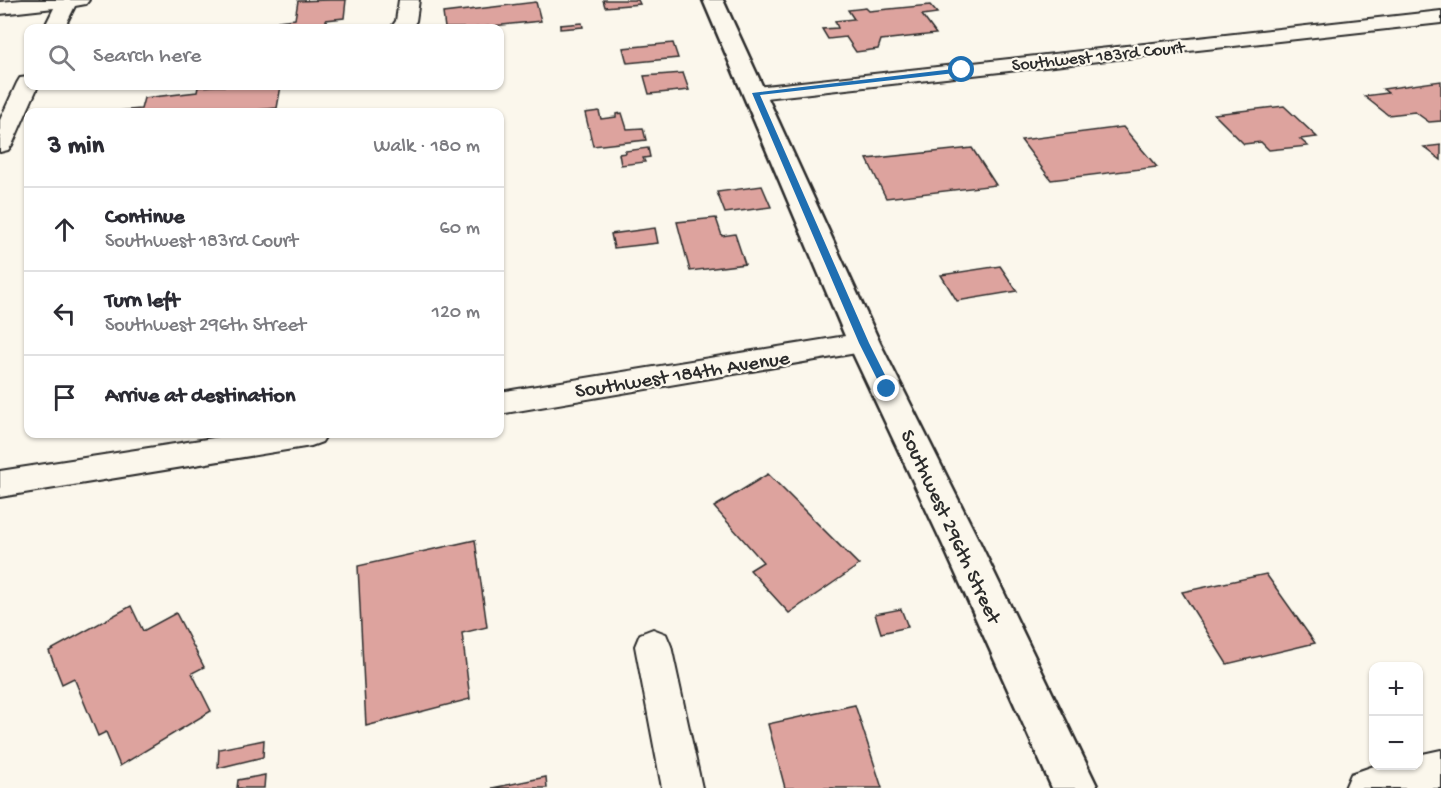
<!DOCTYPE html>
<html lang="en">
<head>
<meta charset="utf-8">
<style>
	:root { --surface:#fff; --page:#f2f2f3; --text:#2b2b33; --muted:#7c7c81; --line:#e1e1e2 }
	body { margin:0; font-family:"Gochi Hand",sans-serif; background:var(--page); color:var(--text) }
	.controls { position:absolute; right:18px; bottom:18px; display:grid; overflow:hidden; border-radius:12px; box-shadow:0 2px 4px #0004 }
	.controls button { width:54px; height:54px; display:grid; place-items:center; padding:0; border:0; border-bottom:2px solid var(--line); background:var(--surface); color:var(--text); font:30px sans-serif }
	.stop { position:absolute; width:18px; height:18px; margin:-14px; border:4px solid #1f6fb2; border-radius:50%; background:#fff }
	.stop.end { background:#1f6fb2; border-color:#fff; box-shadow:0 2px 6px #0008 }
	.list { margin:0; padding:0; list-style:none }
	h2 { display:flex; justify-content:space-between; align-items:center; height:78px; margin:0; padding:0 24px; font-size:26px }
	h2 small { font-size:20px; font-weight:400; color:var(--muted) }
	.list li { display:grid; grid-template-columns:39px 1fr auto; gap:18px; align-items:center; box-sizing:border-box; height:84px; padding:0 24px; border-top:2px solid var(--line) }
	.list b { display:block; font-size:22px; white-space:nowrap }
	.list p { margin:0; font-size:20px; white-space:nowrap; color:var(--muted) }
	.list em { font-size:20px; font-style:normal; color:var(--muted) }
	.icon { flex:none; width:33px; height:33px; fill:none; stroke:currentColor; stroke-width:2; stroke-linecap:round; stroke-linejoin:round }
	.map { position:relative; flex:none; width:1441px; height:788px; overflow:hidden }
	.search { position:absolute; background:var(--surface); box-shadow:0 2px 4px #0004; left:24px; top:24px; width:480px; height:66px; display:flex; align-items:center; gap:15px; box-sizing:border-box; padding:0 21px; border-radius:12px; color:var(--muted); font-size:22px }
	.panel { position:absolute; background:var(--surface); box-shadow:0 2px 4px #0004; left:24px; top:108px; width:480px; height:330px; border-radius:12px }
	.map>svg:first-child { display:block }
	.building { fill:#dda39e; stroke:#2b2b2b; stroke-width:1.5 }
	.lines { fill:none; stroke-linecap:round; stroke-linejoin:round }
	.street-casing { stroke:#2b2b2b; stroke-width:4 }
	.secondary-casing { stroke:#2b2b2b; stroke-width:5 }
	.street { fill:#fbf7ec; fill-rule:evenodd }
	.secondary { fill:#fbf7ec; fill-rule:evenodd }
	.route { fill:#1f6fb2 }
	.labels { text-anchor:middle; stroke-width:4.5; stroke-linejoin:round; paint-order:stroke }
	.far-street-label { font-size:18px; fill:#2b2b2b; stroke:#fbf7ec }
	.street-label { font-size:21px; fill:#2b2b2b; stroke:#fbf7ec }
</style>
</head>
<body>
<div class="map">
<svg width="1441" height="788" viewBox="0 0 1441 788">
	<rect width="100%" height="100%" fill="#fbf7ec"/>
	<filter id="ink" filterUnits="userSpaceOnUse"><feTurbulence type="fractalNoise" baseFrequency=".0167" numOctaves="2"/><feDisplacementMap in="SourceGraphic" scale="12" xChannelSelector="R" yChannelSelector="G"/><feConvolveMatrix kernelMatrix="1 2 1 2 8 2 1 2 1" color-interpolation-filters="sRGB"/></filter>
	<g filter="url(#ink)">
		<g class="building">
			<path d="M329,0H346L344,18L326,20V28H277L278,21L295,19L298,1Z"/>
			<path d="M603,0H638L640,4L605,7Z"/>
			<path d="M536,2L541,21L472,28H445L443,13Z"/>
			<path d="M930,5L937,13L922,15L936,34L881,40L878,49L856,52L846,37L828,39L822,29L838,28L835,21L854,19L848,10L866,8L869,11Z"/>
			<path d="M582,23L583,27L560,29V25Z"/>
			<path d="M673,43L678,58L627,63L623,48Z"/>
			<path d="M683,73L689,90L649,94L644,76Z"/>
			<path d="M1441,81V121L1429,122L1415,112L1388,115L1364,96L1388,93L1383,89Z"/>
			<path d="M216,86H281L277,108L234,112H105L141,109L144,98L197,92L198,87Z"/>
			<path d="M1284,106L1317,137L1300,139L1308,146L1269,150L1261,142L1244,144L1214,114Z"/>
			<path d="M599,111L601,119L616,117V114L622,113L627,129L643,128L646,140L593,146L585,113Z"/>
			<path d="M1123,127L1157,167L1051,180L1021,140Z"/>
			<path d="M1441,145V160L1424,147Z"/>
			<path d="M648,148L650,157L643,158L645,162L621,165L619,154L626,153L625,151Z"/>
			<path d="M972,148L996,185L886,198L867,159Z"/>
			<path d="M762,186L771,207L725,213L717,192Z"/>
			<path d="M716,218L722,236L735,234L745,264L690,271L677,222Z"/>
			<path d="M655,228L658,243L614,248L611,234Z"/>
			<path d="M1000,266L1017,291L957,301L941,275Z"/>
			<path d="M768,474L859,565L789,613L750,570L763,562L714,507Z"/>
			<path d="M475,540L487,627L462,633L470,699L366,726L358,566Z"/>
			<path d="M1266,574L1315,643L1227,664L1182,592Z"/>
			<path d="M131,606L143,631L176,613L204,667L192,673L211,711L120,766L106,732L98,736L74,678L62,684L49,651Z"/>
			<path d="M901,609L908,627L881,633L875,614Z"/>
			<path d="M855,705L882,788H785L768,724Z"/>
			<path d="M264,740L263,757L218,768L219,749Z"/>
			<path d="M265,775L264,788H237L238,780Z"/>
			<path d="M546,777L547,788H492Z"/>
		</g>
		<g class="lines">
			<defs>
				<g id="street">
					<path d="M22,0H89L86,4L75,6L64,28H44L54,8L0,14V2Z"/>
					<path d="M399,0H419L416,21L411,28H391L396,21Z"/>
					<path d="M1441,11V23L756,99L748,98L745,93L748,88L756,87Z"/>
					<path d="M28,77V86H38L12,145L8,150L0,152V120L17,83L20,78Z"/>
					<path d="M864,333L874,336L878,343L874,350L500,414V392Z"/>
					<path d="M239,434H327L322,442L311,446L0,497V471Z"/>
					<path d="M653,629L666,634L671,646L702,788H662L635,646L640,634Z"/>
					<path d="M1441,750V788H1345L1351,774L1374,766H1418V755Z"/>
				</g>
				<path id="secondary" d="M703,0H723L880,343L980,543L1098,788H1052L942,543L848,343Z"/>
			</defs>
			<use href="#street" class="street-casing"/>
			<use href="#secondary" class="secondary-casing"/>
			<use href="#street" class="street"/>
			<use href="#secondary" class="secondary"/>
		</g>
	</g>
	<path class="route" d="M962,68L964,72L760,95L869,343L892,389L887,392L882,389L859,343L752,93Z"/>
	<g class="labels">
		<g class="far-street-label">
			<text transform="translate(1098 55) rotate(-6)" y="6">Southwest 183rd Court</text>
		</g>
		<g class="street-label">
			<text transform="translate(682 373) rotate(-9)" y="7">Southwest 184th Avenue</text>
			<text transform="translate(952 526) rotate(65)" y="7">Southwest 296th Street</text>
		</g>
	</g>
</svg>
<div class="controls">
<button>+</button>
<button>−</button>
</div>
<div class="stop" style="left:962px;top:70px"></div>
<div class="stop end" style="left:887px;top:389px"></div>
<div class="search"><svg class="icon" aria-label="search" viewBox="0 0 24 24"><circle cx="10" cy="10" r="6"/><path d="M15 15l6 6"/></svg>Search here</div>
<section class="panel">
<h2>3 min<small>Walk · 180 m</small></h2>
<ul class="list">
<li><svg class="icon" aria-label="ahead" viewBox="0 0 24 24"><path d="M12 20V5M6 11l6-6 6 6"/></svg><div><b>Continue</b><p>Southwest 183rd Court</p></div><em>60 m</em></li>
<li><svg class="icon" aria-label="left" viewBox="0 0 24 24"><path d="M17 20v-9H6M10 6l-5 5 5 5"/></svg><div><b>Turn left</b><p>Southwest 296th Street</p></div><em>120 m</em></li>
<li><svg class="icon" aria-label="arrive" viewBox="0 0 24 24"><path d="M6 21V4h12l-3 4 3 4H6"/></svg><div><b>Arrive at destination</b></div></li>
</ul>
</section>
</div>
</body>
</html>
